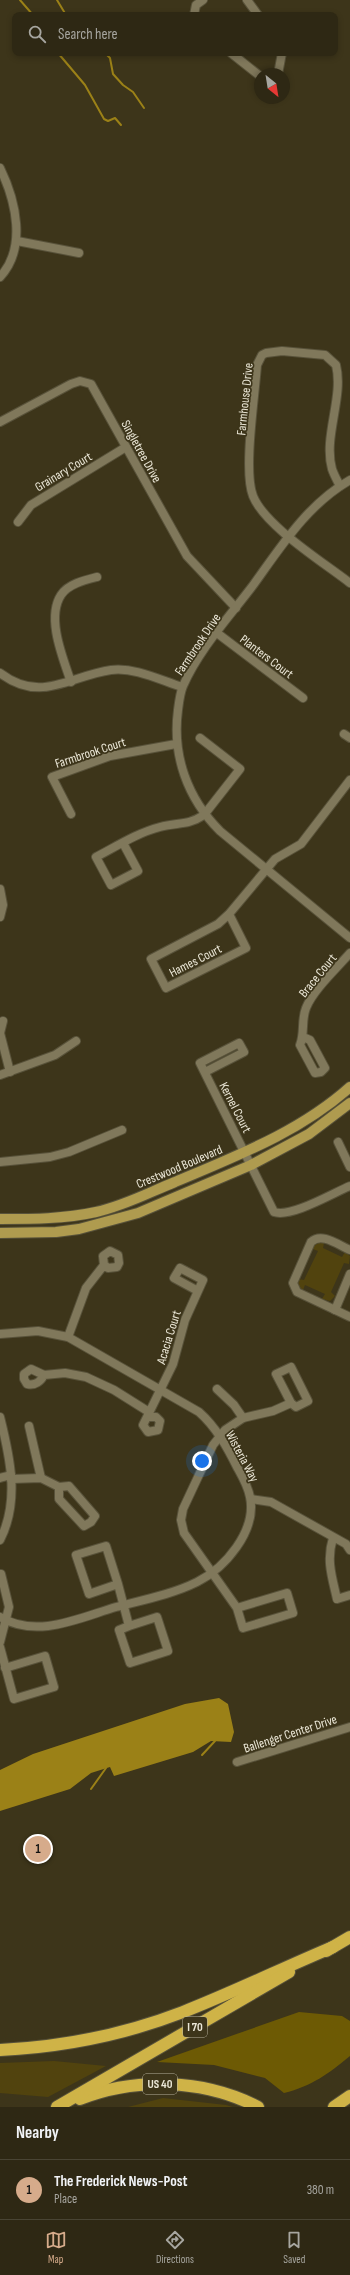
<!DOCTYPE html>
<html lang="en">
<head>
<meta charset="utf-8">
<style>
	:root { --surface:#2e2814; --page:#3a3422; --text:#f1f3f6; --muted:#a7a6a0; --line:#494434; --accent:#d6ab8b }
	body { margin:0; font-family:"Sofia Sans Condensed",sans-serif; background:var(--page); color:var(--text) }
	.compass { position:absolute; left:254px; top:68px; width:36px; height:36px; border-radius:50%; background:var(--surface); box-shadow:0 2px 6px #0003; rotate:150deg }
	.you { position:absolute; left:202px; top:1461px; width:14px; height:14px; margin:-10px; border:3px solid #fff; border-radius:50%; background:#1a73e8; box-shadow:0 0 0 6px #1a73e833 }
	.badge { display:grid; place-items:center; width:26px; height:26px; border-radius:50%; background:var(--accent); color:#111; font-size:13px; font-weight:700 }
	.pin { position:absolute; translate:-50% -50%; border:2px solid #fff; box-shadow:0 1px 4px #0006 }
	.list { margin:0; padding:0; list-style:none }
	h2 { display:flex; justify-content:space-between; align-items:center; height:52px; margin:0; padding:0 16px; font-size:17px }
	h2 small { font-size:13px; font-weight:400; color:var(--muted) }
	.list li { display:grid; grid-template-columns:26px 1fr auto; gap:12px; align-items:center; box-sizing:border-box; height:60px; padding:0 16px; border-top:1px solid var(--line) }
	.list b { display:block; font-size:15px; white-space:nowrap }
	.list p { margin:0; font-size:13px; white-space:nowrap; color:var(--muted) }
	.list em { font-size:13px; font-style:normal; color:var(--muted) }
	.icon { flex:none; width:22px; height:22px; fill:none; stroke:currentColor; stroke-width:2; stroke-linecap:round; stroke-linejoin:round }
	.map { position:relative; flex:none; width:350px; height:2107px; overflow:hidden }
	.search { position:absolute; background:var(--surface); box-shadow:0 2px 6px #0003; left:12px; right:12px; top:12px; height:44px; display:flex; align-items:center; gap:10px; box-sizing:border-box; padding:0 14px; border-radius:8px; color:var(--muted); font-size:15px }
	.sheet { height:112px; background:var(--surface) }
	nav { display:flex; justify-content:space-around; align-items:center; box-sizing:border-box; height:56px; border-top:1px solid var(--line); background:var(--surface); font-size:11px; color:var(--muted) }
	nav a { display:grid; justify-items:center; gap:2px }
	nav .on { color:var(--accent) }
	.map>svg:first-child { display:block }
	.green { fill:#51430e }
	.forest { fill:#6d5a04 }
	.water { fill:#9b8117 }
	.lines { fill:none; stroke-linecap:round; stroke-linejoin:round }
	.stream { stroke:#9b8117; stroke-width:2 }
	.minor-casing { stroke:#58523a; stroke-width:10 }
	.major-casing { stroke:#58523a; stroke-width:12 }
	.highway-casing { stroke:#58523a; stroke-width:14 }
	.minor { stroke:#80785b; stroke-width:8 }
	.major { stroke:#af9b4f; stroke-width:10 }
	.highway { stroke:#cfb347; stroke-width:12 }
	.labels { text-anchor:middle; stroke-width:3.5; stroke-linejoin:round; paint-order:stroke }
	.shield { fill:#3d351a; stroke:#b7b29e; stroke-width:1 }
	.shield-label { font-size:12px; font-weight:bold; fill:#ebe7d7 }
	.street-label { font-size:13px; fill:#ebe7d7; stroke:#3d351a }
</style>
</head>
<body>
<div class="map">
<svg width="350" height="2107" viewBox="0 0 350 2107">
	<rect width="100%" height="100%" fill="#3d351a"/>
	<g class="green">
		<path d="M320,1242L324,1243L323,1248L342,1257L345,1252L350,1256L349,1264L344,1263L331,1292L335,1296L330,1301L322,1299L325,1294L305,1285L303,1290L298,1286V1279L304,1280L318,1251L313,1249V1246Z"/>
		<path d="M54,2061L106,2066L48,2097L0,2093V2063Z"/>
		<path d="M163,2098L226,2105L233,2107H128Z"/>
	</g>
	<path class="forest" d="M299,2012L342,2016L350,2021V2056C328,2074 312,2086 284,2093L265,2078L214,2065L157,2062Z"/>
	<path class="water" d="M219,1698L228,1704L234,1732L231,1742L211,1741L193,1752L114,1776L110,1767L91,1773L70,1789L0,1811V1770L33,1754L185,1704Z"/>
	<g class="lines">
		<g class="stream">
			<path d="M20,0L33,15"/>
			<path d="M57,0L66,15"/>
			<path d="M58,53L85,85L104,119L108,121L115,118L121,125"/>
			<path d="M105,53L110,58L113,74L123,85L133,92L144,108"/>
			<path d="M202,1755L215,1741"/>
			<path d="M91,1789L106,1768"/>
		</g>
		<defs>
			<g id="minor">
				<path d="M247,0L258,15"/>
				<path d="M194,15L196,5L203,0"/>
				<path d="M231,53L260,76"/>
				<path d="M278,74L282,53"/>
				<path d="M0,168C16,201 27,248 0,277"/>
				<path d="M17,241L79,253"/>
				<path d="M0,422L71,384L80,381L91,384L187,556L236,608"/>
				<path d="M350,480C308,504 282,545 254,584C230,616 199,649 183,686C180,693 179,702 178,710C172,755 187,798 220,831L350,938"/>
				<path d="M340,486C337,480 334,475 332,469C323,437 344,397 336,365L325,355L282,351L266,353L262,355L257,365C255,395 243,471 253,496C265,526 323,562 350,583"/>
				<path d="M18,522L31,505L126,447"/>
				<path d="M217,633L303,698"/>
				<path d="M0,673C41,704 69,676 111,670C135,667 160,680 182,687"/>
				<path d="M71,682C63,658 46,618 61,595C68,584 85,580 97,577"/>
				<path d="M344,734L350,738"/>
				<path d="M71,814L52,777L110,756L176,744"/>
				<path d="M123,843L138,871L111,885L96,857C117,846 137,833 160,827C178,822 187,826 204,815L240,769L200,738"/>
				<path d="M0,889L3,905L0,917"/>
				<path d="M229,914L246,948L166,988L151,959L218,924L229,914L275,859L301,844L350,780"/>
				<path d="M0,1033L10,1072"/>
				<path d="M0,1033L3,1021"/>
				<path d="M303,1037L310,1040L325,1068L321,1072L315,1073L300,1045C305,1033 301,1020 306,1008C313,990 337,968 350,953"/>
				<path d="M205,1072L244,1052L239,1043L200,1063L274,1212C291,1218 333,1193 350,1186"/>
				<path d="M0,1075L55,1055L76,1041"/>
				<path d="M338,1142L350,1167"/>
				<path d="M0,1162L50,1157L69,1152L122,1130"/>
				<path d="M350,1250C338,1245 322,1232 311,1242L293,1283L297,1292L350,1317"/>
				<path d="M335,1310L350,1274"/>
				<path d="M0,1334L38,1331L68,1337L199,1412C216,1427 227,1447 237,1467C242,1476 248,1486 250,1497C257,1531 225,1568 197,1582C173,1594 143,1600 116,1607C79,1618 37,1639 0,1617"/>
				<path d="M68,1337L86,1288L104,1265L103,1256L110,1251L118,1255L119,1263L117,1267L108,1268L104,1265"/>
				<path d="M44,1375C41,1381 35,1386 27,1384L24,1379V1374L31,1369L44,1375L65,1373L86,1377L114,1390L149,1412"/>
				<path d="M217,1389L234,1405L243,1418"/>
				<path d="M0,1417C10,1457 20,1501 0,1540"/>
				<path d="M147,1417L143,1425L148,1432L158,1430L160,1421L156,1417H147L173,1364L185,1320L203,1280L180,1268L174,1278L198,1291"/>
				<path d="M29,1426L41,1478"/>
				<path d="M0,1478L11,1475"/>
				<path d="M11,1479L41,1478L59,1487L69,1486L95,1516L91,1522L84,1526L59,1499V1487"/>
				<path d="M251,1499L271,1502L346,1544L350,1550"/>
				<path d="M333,1538C326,1560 332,1577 337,1599L350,1595"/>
				<path d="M118,1584L106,1546L76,1555L89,1594L118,1584L129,1626L157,1617L168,1651L130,1663L119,1630L129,1626"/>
				<path d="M237,1608L287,1593L293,1613L243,1628L237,1608L184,1533L181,1520L183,1509L213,1445L225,1430L243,1418L273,1411L291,1403L276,1374L291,1367L308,1401L296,1407L291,1403"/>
				<path d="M0,1642L9,1607L1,1574"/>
				<path d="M0,1647L14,1699L54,1687L45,1656L5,1668"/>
				<path d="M237,1762L350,1727"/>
			</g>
			<g id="major">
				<path d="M0,1219C33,1219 64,1219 96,1212C124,1206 150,1192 175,1182C236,1156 300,1132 350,1087"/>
				<path d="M0,1233L56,1232L79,1229L138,1213L251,1165L309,1134L350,1103"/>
			</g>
			<g id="highway">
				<path d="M326,1951L350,1937"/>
				<path d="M0,2050C62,2047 126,2034 183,2012C234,1992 283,1968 333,1947"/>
				<path d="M80,2099C136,2077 204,2079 258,2107"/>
				<path d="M57,2107L289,1972"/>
				<path d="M334,2107L350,2096"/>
			</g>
		</defs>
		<use href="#minor" class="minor-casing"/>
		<use href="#major" class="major-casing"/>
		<use href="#highway" class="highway-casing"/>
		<use href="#minor" class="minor"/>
		<use href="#major" class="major"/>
		<use href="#highway" class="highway"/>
	</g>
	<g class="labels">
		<g class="shield">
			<rect x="183" y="2017" width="24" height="20" rx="3"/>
			<rect x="143" y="2074" width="34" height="20" rx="3"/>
		</g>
		<g class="shield-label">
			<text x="195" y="2031">I 70</text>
			<text x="160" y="2088">US 40</text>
		</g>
		<g class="street-label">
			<text transform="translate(244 399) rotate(-84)" y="5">Farmhouse Drive</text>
			<text transform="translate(142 451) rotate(61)" y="5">Singletree Drive</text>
			<text transform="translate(63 471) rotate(-31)" y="5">Grainary Court</text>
			<text transform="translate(197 644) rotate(-56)" y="5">Farmbrook Drive</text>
			<text transform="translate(267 656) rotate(37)" y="5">Planters Court</text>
			<text transform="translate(90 752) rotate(-18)" y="5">Farmbrook Court</text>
			<text transform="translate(195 960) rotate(-27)" y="5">Hames Court</text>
			<text transform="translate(317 975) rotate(-51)" y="5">Brace Court</text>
			<text transform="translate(236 1107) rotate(63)" y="5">Kernel Court</text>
			<text transform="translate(179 1166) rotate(-23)" y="5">Crestwood Boulevard</text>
			<text transform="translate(168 1337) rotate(-73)" y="5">Acacia Court</text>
			<text transform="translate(243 1456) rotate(62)" y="5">Wisteria Way</text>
			<text transform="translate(290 1733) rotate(-18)" y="5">Ballenger Center Drive</text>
		</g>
	</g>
</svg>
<svg class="compass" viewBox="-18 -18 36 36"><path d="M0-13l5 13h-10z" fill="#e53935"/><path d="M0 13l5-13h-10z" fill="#a7a6a0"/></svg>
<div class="you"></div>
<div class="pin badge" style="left:38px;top:1849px">1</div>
<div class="search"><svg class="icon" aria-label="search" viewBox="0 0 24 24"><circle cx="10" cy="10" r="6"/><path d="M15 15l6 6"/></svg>Search here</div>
</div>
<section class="sheet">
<h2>Nearby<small></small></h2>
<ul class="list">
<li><span class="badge">1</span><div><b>The Frederick News-Post</b><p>Place</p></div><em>380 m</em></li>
</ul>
</section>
<nav>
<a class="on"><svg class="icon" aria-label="map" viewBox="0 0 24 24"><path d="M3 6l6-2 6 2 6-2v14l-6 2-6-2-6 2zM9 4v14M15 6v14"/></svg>Map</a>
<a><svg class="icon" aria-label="directions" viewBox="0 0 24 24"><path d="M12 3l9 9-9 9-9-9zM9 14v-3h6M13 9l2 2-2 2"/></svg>Directions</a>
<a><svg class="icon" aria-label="saved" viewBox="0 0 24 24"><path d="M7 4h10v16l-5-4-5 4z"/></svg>Saved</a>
</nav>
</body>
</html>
